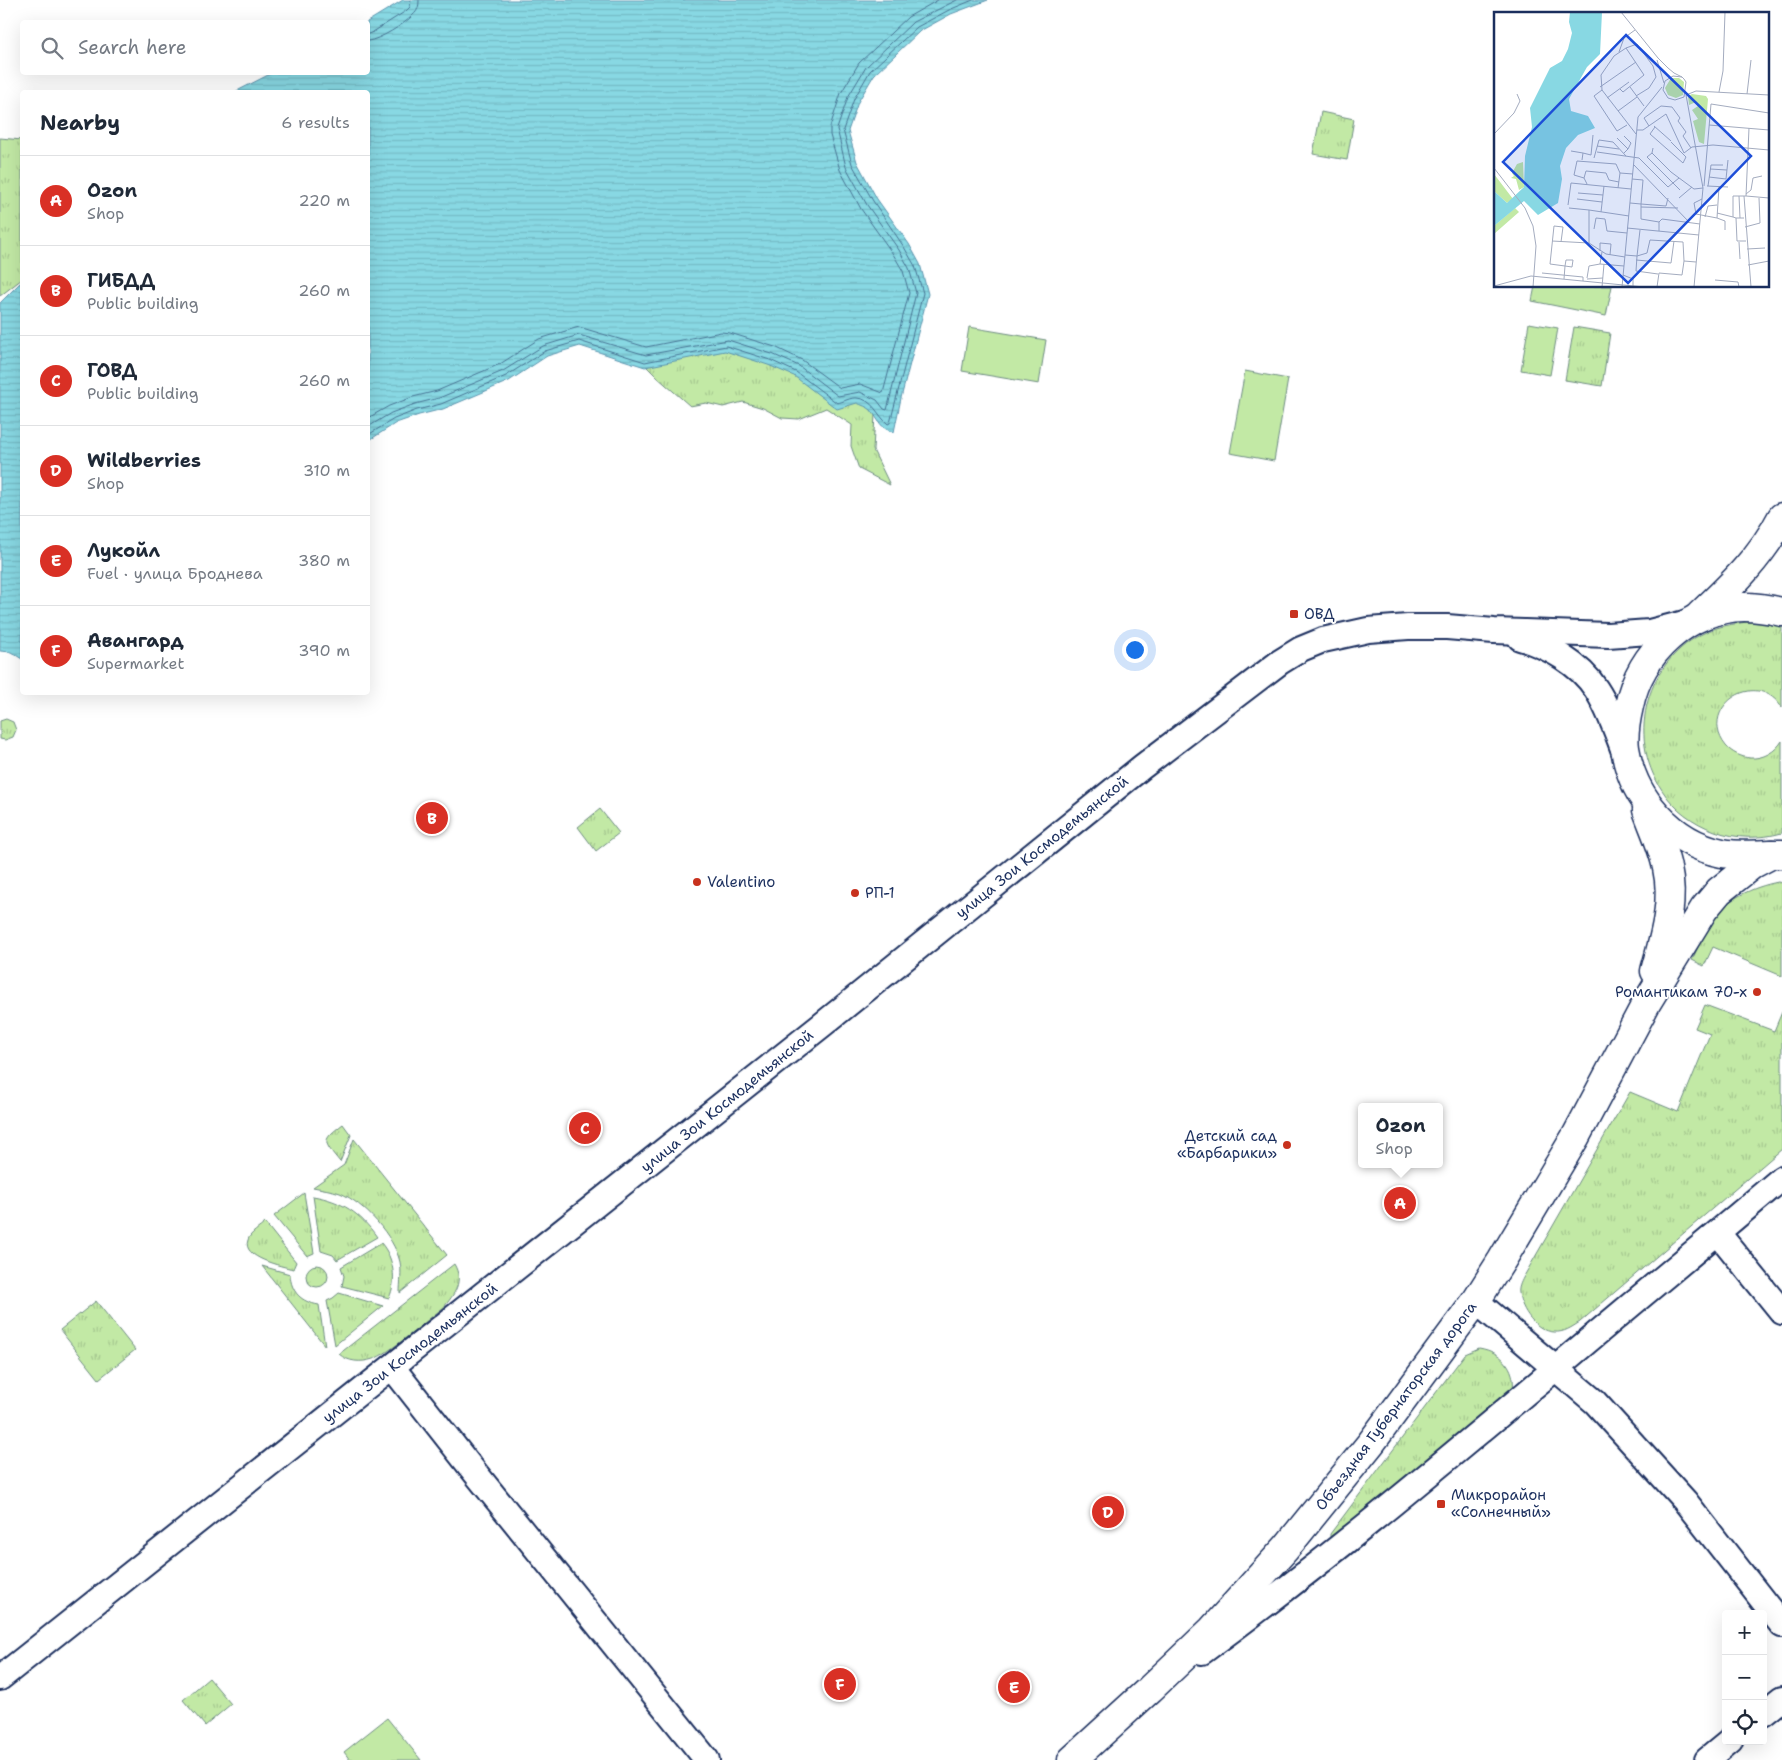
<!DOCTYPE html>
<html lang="en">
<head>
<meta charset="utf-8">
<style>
	:root { --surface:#fff; --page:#f6f6f7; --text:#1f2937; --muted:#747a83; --line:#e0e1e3; --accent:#d93025 }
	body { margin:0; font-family:"Shantell Sans",sans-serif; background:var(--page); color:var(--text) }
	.controls { position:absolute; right:15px; bottom:15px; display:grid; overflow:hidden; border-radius:5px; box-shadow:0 5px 20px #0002 }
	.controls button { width:45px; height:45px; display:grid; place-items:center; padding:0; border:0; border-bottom:1px solid var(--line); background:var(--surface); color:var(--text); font:25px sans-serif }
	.you { position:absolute; left:1134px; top:649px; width:18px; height:18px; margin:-12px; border:4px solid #fff; border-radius:50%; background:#1a73e8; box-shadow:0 0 0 8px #1a73e833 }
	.badge { display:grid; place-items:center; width:32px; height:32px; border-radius:50%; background:var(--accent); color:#fff; font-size:16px; font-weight:700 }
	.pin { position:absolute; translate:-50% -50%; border:2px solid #fff; box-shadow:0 1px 5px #0006 }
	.popup { position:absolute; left:1358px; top:1103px; width:85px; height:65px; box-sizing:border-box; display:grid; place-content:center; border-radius:5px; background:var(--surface); filter:drop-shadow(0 1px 4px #0005); font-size:16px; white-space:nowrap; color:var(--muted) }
	.popup b { font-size:19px; color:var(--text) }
	.popup::after { content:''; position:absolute; left:50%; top:100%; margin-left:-10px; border:10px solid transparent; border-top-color:var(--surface) }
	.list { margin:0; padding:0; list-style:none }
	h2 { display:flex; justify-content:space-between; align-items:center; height:65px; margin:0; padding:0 20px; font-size:21px }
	h2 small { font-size:16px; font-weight:400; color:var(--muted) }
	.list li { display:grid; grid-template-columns:32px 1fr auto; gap:15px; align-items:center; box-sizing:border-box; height:90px; padding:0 20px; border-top:1px solid var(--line) }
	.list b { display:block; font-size:19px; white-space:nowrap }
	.list p { margin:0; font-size:16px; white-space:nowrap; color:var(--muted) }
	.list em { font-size:16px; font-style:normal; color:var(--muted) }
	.icon { flex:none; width:28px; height:28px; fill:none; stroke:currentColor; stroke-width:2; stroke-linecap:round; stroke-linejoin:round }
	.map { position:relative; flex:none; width:1782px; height:1760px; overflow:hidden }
	.search { position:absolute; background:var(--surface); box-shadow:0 5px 20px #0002; left:20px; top:20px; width:350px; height:55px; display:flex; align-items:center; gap:12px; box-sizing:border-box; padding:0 18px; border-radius:5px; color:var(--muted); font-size:19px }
	.panel { position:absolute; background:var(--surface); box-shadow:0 5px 20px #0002; left:20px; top:90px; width:350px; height:605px; border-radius:5px }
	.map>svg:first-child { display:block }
	.grass { fill:url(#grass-tufts); stroke:#6e8c82 }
	.pitch { fill:#c2e9a5; stroke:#6e8c82 }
	.water { fill:url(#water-rules); stroke:#5c94ae }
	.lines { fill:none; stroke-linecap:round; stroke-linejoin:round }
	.shore { stroke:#477393; stroke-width:1 }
	.minor-casing { stroke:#1b2f5e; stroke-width:28 }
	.major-casing { stroke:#1b2f5e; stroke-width:31 }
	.minor { stroke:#fff; stroke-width:24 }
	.major { stroke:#fff; stroke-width:28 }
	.poi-dot { fill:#c8321e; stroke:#fff; stroke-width:2 }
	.labels { text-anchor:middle; stroke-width:4; stroke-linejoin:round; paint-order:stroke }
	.poi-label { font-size:15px; fill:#1b2f5e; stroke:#fff; text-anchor:start }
	.street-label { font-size:15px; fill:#1b2f5e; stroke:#fff }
	.inset-road { fill:none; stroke:#a4acbf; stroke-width:1 }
	.view { fill:#1d4ed8; fill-opacity:0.15; stroke:#1d4ed8; stroke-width:2.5 }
	.inset-edge { fill:none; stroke:#1b2f5e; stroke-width:2.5 }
</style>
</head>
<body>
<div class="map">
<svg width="1782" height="1760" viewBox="0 0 1782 1760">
	<defs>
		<pattern id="grass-tufts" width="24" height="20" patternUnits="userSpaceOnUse" patternTransform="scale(1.25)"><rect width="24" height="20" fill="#c2e9a5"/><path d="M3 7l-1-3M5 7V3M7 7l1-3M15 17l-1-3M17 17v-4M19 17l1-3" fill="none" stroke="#a6c890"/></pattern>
		<pattern id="water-rules" width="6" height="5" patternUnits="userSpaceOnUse" patternTransform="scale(1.25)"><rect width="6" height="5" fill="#88d8e3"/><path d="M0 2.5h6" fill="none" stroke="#75bac5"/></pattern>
	</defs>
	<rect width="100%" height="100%" fill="#fff"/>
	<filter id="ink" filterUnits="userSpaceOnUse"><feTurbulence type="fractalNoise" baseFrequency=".02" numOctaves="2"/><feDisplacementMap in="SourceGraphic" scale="10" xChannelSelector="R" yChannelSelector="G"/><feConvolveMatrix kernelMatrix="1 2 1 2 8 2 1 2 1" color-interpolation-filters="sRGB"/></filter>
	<g filter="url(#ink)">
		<g class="grass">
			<path d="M1321,112L1354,119L1347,160L1313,154Z"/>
			<path d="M0,138L22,140V279L0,296Z"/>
			<path d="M719,326L848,380L875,415L873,450L890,485L859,469L851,446L852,425L826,408L799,419L782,418L763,408L743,402L723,407L706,403L690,406L657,377L639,359Z"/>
			<path d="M1574,327L1610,333L1602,386L1565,380Z"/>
			<path d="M1747,622H1761L1782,627V708C1756,666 1696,709 1726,746C1732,753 1741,757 1750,758C1763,759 1775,752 1782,741V833C1760,839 1736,839 1715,831C1693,823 1674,809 1662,790C1625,735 1647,659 1706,632C1719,626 1733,624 1747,622Z"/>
			<path d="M6,719L13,722L16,730L13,737L5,740L0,739V721Z"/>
			<path d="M600,809L619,833L596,851L578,827Z"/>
			<path d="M1778,882L1782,883V976L1713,947L1704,966L1692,960C1698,947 1704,934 1711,921C1725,899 1753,887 1778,882Z"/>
			<path d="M1705,1005L1774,1031L1782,1012V1149L1580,1322C1572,1327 1564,1333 1554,1332C1536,1331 1521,1310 1519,1293C1518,1288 1521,1282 1523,1278L1630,1092L1678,1112L1710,1034L1695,1028Z"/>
			<path d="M343,1124L351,1135L340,1162C323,1141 321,1141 343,1124Z"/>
			<path d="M354,1139L447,1255L400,1293C400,1283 402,1272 400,1262C394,1236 364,1203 340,1193C332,1190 322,1189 313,1187L344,1165Z"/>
			<path d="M304,1193L314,1253L307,1256L274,1216Z"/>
			<path d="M313,1196C342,1201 360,1213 377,1237L337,1260L333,1255L321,1251Z"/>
			<path d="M265,1223L296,1262L293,1269C282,1266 241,1258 248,1240C250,1233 260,1228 265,1223Z"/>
			<path d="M381,1243C394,1258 397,1281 389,1298L342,1286L344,1276L341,1267Z"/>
			<path d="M454,1264C464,1281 455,1294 443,1308C428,1319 388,1355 373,1359C361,1363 348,1362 339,1354Z"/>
			<circle cx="317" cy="1276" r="11"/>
			<path d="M262,1266L290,1274C291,1292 301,1302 319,1305L325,1346Z"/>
			<path d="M339,1293L383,1306L335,1345L327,1301L333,1298Z"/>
			<path d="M96,1301L135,1350L99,1379L60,1330Z"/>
			<path d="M1479,1348C1504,1352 1518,1371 1512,1395L1330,1539V1534L1465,1354Z"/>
			<path d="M209,1678L231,1704L205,1726L183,1700Z"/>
		</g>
		<g class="pitch">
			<path d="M1535,286H1612L1606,316L1532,301Z"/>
			<path d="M1529,323L1558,328L1550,375L1521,370Z"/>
			<path d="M969,327L1046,340L1039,384L962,371Z"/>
			<path d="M1245,371L1288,379L1274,461L1230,453Z"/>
			<path d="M387,1718L421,1760H350L344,1752Z"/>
		</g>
		<g class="water">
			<path d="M403,0H988L951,14L920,31L874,75L858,102L848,131L857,162L877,199L909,244L920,264L928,294L901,398L894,432C880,429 879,420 871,410C868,407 861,405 857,403L837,409L794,376L768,365L725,351L645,367L580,346L547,356L509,381L481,393L443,409L419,415L396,423L368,441V92H235L272,73L368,72L367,22Z"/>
			<path d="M22,281V659L11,652L0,651V303Z"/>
		</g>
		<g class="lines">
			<g class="shore">
				<path d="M368,34L373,32L406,11L410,7L411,0"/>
				<path d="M368,41C379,40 405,24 413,15C418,11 419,6 419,0"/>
				<path d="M368,418L389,406L413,397L437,391L500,364L539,339L579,327L646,347L721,332L730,333L775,347L802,360L840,388L860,384L883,393L909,293L903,271L893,254L861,209L840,170L830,135V127L841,93L859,63L908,17L938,0"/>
				<path d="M368,427L391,413L415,404L439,398L503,371L543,346L579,335L646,355L728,340L772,354L799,366L838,396L860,392L877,400L884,409L887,410L916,293L909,268L899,250L867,205L846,167L837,129L848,97L866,67L913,22L957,0"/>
				<path d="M368,435L394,419L417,410L441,404L506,376L545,351L579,341L645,362L726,346L770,360L796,372L837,403C843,402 851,397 857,398C873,399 877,415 888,424L890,423L923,293L915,266L904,247L873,201L852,164L843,130L854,99L870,71L917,27L949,10L973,0"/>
			</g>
			<defs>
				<g id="minor">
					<path d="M1520,638C1548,646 1580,664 1596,689C1608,707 1615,728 1623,749"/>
					<path d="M1718,1233L1782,1312"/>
					<path d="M1476,1301L1595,1402L1685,1501L1782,1625"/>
					<path d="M392,1367L469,1465L707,1760"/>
					<path d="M1202,1652C1324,1563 1440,1465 1556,1368C1631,1304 1707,1242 1782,1178"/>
					<path d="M0,1678L822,1025L1142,767L1280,662L1301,649L1323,640L1368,630L1408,627H1447L1494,631L1608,635L1649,632L1688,622"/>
					<path d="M1763,1714L1782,1699"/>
					<path d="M1707,1760L1730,1741"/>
				</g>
				<g id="major">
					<path d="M1700,615C1732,585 1762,556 1782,517"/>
					<path d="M1647,810C1654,829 1663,848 1667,868C1675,903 1664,938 1655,971"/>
					<path d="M1772,854C1755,855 1739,856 1722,853C1672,843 1632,798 1625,748C1623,734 1626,719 1629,706C1640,652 1688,608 1744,607C1757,607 1769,609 1782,612"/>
					<path d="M1072,1760L1150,1689L1212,1630L1286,1548L1371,1443L1476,1301L1502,1260L1576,1136L1647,1002L1704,909L1719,891L1753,864L1772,854H1782"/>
				</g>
			</defs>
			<use href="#minor" class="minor-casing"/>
			<use href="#major" class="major-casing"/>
			<use href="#minor" class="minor"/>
			<use href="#major" class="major"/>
		</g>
	</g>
	<g class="poi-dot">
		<rect x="1289" y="609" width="10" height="10" rx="2.5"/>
		<circle cx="697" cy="882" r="5"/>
		<circle cx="855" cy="893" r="5"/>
		<circle cx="1757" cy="992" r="5"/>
		<circle cx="1287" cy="1145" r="5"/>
		<rect x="1436" y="1499" width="10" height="10" rx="2.5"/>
	</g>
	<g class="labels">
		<g class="poi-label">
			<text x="1304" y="619">ОВД</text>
			<text x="707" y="887">Valentino</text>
			<text x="865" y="898">РП-1</text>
			<text x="1747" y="997" text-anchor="end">Романтикам 70-х</text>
			<text x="1277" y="1141" text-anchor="end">Детский сад<tspan x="1277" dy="17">«Барбарики»</tspan></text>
			<text x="1451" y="1500">Микрорайон<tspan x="1451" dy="17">«Солнечный»</tspan></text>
		</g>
		<g class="street-label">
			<text transform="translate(1042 847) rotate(-39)" y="5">улица Зои Космодемьянской</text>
			<text transform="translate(727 1101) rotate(-39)" y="5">улица Зои Космодемьянской</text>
			<text transform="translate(410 1353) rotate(-38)" y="5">улица Зои Космодемьянской</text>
			<text transform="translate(1396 1406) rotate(-53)" y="5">Объездная Губернаторская дорога</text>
		</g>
	</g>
	<g transform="translate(1494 12)">
		<rect width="275" height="275" fill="#fff"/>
		<path d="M177,66H185L190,70L189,83L182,86L174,83L171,76ZM198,82L212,84L214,87L210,132L205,130L199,109L204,107L198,98L204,94L202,90L195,93L194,84ZM29,150L30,175L25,178L22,167L17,166L20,164L18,161L23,152ZM0,162L19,187L13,191L0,179ZM21,196L25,200L0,222V214Z" fill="#c2e9a5"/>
		<path d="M76,0H108L106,42L93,55L75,87L77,99L94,104L101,116L84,123L72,136L66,154L68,167L64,191L44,203L30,189L0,214V179L13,191L30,175L31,144L38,115L36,96L56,56L68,49L74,37L78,21L75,10Z" fill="#88d8e3"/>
		<path class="inset-road" d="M127,0L164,46L174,56L180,61L188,65L190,67L192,70L190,85L181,88L174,86L169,78L171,69L179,64L188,65M132,36L143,32L159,54L162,65L155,76L142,84M125,40L130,26L141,18M163,48L170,71M106,75L142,50M136,75L150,94M108,78L107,63L120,44L132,36L150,63L129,80L126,77M225,80L229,59L231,0M253,82L257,48M113,86L135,70M124,99L143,85M133,113L123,119L100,84L108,78L142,122M215,113L275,118M155,114L150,106L167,94L178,95L186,106L184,109L192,120L189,124L197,136M160,114L177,129M161,115L156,122L189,151L192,145L177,130M255,116L252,184H250L257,275M143,118H149L172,102L190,141L198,135L219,133L275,138M0,122L20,101L26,89L23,82M130,124L137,131L134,137M123,126L134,137L130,141M103,134L125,137M159,136L158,141L177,160L200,177L209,176M77,139L89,141L88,148M103,140L145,146L174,175L185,166M89,141L97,143L99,123M158,141L153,145L186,178M100,146L105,128L119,130L132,144M140,153L196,211M0,156L31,196L39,214L42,234L39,275M216,157L233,158M215,165L232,167L234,148M90,166L92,159L112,161L115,168L125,170M138,167L149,168L147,192L172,194L174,186M93,172L90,166L80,163L83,149L122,152L126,161L139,162M210,174L217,92L275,101M213,174L234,175M214,174L217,153H229M124,176L126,161M84,181L109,183M252,182L257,178L259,166L268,164M245,184L246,206M252,184L275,186M185,186L198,175M83,187L108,190M208,187L200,191L202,202L223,206L225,175M136,191L147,192V207L165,210V219M74,193L77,171L137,177M147,195L184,196M75,196L95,198M107,200L110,174M223,201L239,205M211,205L214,194L223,193M223,206L231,209V218M242,206L239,205V184H250M250,206H242L243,229H252M165,210L168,207L206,212M251,215L266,211L265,186M133,216L205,223M100,217L102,206L111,207L113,219L133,221M146,218L143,244L153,241L156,228L189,230L190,249L202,250M58,229L95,231L112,242L131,245M67,230L69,215L60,214L56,252L71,254L78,255L79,248H72L71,254L70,267M245,230L246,247M95,231V198L135,204M253,237L271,236M106,239V231L117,232L116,243M108,240L106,252L130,254M131,243L143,244L142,259L164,262M142,248L177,251L180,229M254,253L275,249M48,261L89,265V269M129,263L139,267V274M93,266L95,254L106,252M93,267L109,266M221,268L244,270L245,275M0,274L37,264L150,275M108,275L110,252M128,275L144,105L168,75M163,275L165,261L188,263L190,249M200,275L209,176L192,83L202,79L275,83"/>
		<path class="view" d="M132,23L257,144L134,271L9,150Z"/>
		<rect width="275" height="275" class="inset-edge"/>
	</g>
</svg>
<div class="controls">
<button>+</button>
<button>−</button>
<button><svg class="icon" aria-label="locate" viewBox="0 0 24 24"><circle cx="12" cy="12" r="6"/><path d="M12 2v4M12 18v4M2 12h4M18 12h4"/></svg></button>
</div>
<div class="you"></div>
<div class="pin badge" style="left:1400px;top:1203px">A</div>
<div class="popup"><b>Ozon</b>Shop</div>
<div class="pin badge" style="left:432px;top:818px">B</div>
<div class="pin badge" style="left:585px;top:1128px">C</div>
<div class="pin badge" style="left:1108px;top:1512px">D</div>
<div class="pin badge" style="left:1014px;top:1687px">E</div>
<div class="pin badge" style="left:840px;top:1684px">F</div>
<div class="search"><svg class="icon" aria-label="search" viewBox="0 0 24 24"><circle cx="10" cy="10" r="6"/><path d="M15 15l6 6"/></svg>Search here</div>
<section class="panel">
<h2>Nearby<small>6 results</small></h2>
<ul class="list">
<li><span class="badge">A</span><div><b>Ozon</b><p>Shop</p></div><em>220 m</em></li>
<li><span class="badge">B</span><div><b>ГИБДД</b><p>Public building</p></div><em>260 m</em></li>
<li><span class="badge">C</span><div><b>ГОВД</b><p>Public building</p></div><em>260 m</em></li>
<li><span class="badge">D</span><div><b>Wildberries</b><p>Shop</p></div><em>310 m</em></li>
<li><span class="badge">E</span><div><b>Лукойл</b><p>Fuel · улица Броднева</p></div><em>380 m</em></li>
<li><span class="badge">F</span><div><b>Авангард</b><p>Supermarket</p></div><em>390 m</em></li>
</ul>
</section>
</div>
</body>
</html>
